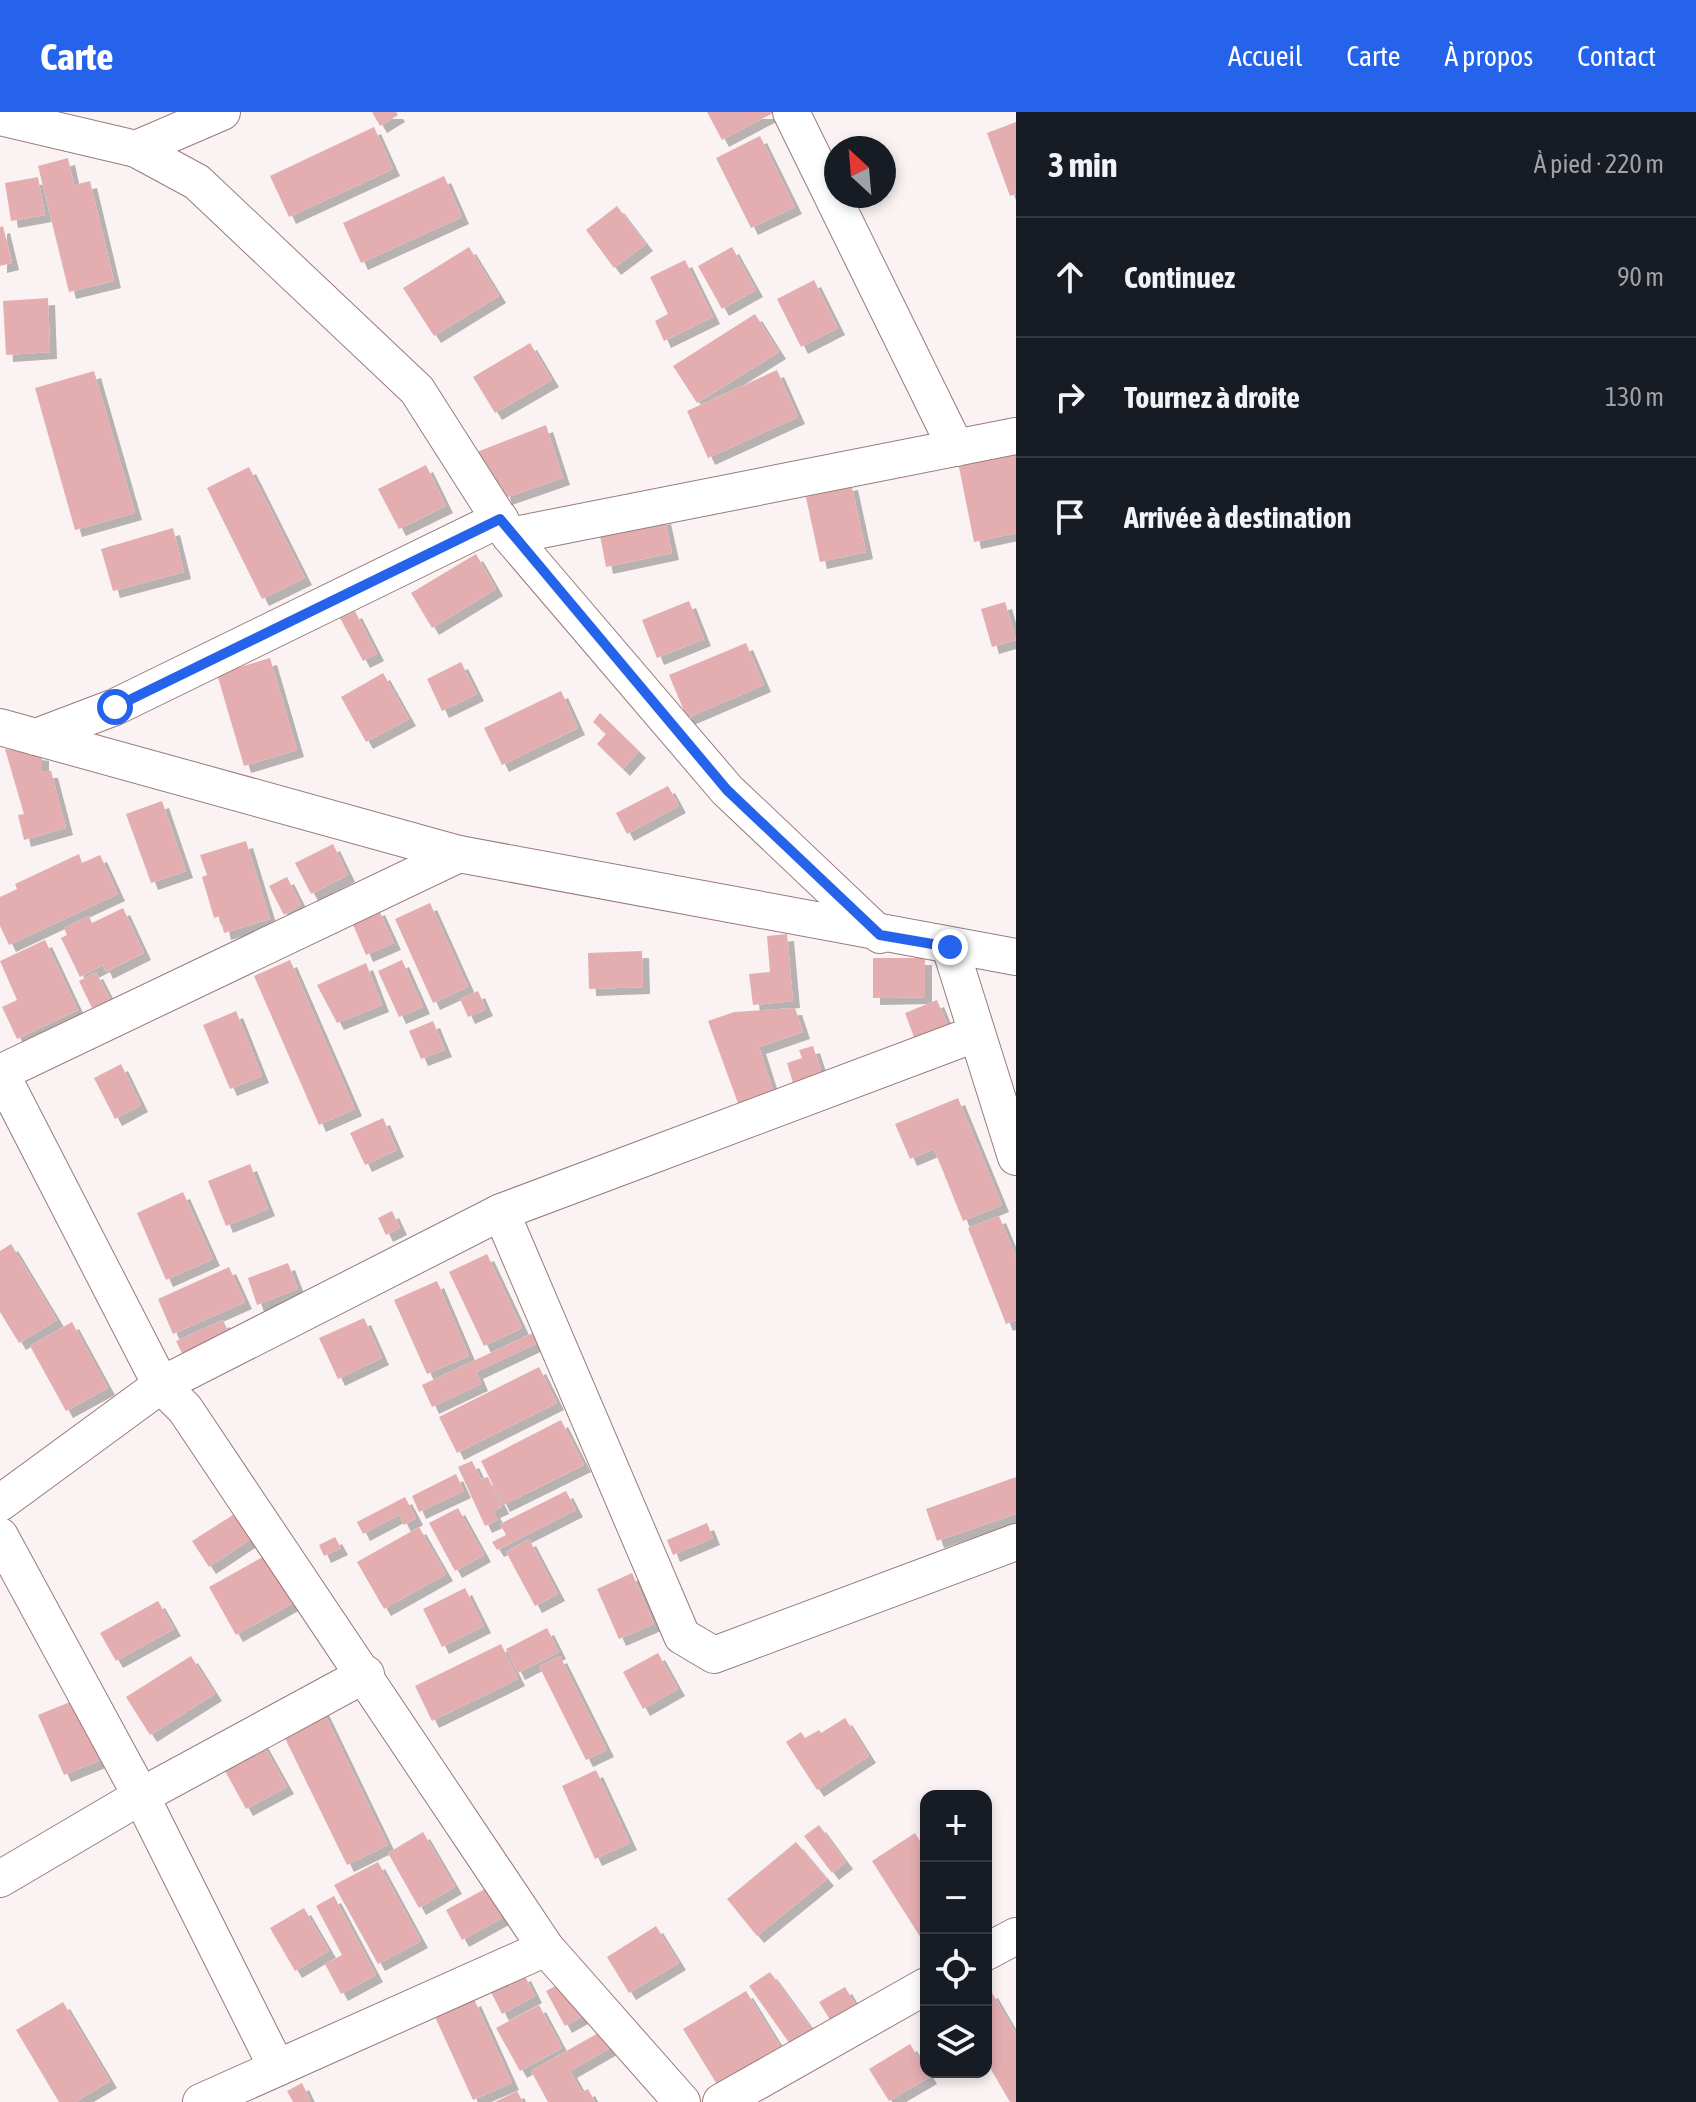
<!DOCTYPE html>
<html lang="fr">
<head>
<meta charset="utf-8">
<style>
	:root { --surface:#171b24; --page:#242831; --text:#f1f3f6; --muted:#9ea1a6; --line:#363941; --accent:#2563eb }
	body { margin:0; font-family:"Asap Condensed",sans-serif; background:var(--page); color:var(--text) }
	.controls { position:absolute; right:24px; bottom:24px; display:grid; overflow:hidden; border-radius:16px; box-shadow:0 4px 12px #0003 }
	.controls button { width:72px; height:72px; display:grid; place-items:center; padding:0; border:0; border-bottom:2px solid var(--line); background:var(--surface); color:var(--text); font:40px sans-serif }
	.compass { position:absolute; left:824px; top:24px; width:72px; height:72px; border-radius:50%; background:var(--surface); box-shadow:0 4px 12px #0003; rotate:334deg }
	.stop { position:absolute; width:24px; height:24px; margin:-18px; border:6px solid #2563eb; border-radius:50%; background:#fff }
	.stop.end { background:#2563eb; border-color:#fff; box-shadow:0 2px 8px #0008 }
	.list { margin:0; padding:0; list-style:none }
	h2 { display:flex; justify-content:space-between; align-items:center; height:104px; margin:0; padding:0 32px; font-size:34px }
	h2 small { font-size:26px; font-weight:400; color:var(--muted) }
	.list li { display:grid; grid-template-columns:52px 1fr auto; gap:24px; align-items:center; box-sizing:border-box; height:120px; padding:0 32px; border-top:2px solid var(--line) }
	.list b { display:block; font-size:30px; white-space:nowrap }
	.list em { font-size:26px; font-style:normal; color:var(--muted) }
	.icon { flex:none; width:44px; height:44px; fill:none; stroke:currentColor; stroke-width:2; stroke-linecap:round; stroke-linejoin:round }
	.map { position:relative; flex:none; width:1016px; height:1990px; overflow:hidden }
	header { display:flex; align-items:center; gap:48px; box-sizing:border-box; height:112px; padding:0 40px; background:var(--accent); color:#fff }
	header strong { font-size:38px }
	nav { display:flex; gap:44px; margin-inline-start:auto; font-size:28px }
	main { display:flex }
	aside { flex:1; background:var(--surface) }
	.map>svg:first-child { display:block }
	.building { fill:#e4aeb1; filter:url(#shadow) }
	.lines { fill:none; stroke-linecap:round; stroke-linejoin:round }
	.minor-casing { stroke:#9b7a7c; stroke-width:38 }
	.minor { stroke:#fff; stroke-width:36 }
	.route { stroke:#2563eb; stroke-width:10 }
</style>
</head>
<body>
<header>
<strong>Carte</strong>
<nav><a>Accueil</a><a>Carte</a><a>À propos</a><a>Contact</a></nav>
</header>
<main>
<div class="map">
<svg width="1016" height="1990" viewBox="0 0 1016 1990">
	<defs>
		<filter id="shadow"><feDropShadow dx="7" dy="7" stdDeviation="0" flood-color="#0004"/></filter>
	</defs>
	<rect width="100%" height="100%" fill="#faf2f3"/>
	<g class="building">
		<path d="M372,0H396L398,3L380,14Z"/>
		<path d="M707,0H775L722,28Z"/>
		<path d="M1016,10V82L1010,84L987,21Z"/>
		<path d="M374,15L393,57L289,105L270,64Z"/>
		<path d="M760,24L795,95L751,116L716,46Z"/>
		<path d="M68,46L74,73L90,69L114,169L69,180L38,54Z"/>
		<path d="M444,64L462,105L361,151L343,111Z"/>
		<path d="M38,65L45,103L11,109L5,71Z"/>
		<path d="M617,94L646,132L614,156L586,118Z"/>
		<path d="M3,114L12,151L0,154V115Z"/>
		<path d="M469,135L499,184L434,224L403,176Z"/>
		<path d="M732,135L756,178L722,197L698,154Z"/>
		<path d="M685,148L713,205L664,229L655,209L668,202L650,165Z"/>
		<path d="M814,168L838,216L801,235L777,187Z"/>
		<path d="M48,186L50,240L6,243L3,189Z"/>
		<path d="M755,202L779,240L697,291L673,254Z"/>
		<path d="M530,231L552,268L495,301L473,265Z"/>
		<path d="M777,258L798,305L708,346L687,299Z"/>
		<path d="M94,259L135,401L75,418L35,276Z"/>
		<path d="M546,313L563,366L505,386L502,375L484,380L477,340Z"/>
		<path d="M1016,338V421L974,430L957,345Z"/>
		<path d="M426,353L446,394L399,417L378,377Z"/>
		<path d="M249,355L305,466L262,487L207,376Z"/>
		<path d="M851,371L866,440L820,450L805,381Z"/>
		<path d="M664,405L672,441L606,455L599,418Z"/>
		<path d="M173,416L184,460L113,479L101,437Z"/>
		<path d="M476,442L496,477L432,516L411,481Z"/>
		<path d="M689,489L704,527L657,546L642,508Z"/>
		<path d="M1005,490L1016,528L992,535L981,497Z"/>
		<path d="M355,499L377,542L363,549L340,506Z"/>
		<path d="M746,531L764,573L687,606L669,563Z"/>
		<path d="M270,546L297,638L244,654L217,562Z"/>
		<path d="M461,550L477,582L442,599L427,567Z"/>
		<path d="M383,561L409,607L366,630L341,585Z"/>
		<path d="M561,579L578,616L502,653L484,616Z"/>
		<path d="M600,601L639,639L623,657L597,632L606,622L593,610Z"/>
		<path d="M5,637L42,642V659H51L66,716L24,728L18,703L24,702Z"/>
		<path d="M668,674L679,694L627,722L616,701Z"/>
		<path d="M162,689L186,759L151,771L126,702Z"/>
		<path d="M246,729L270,807L224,821L220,804L214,806L202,765L207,763L200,743Z"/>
		<path d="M333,732L348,763L311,782L295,751Z"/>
		<path d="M79,742L82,751L100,743L118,782L9,833L0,814V785L17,777L15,772Z"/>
		<path d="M287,765L301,793L284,803L269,774Z"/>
		<path d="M430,791L468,875L433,891L395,807Z"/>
		<path d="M123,796L144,841L106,860L103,853L80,865L61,826L67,823L64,816L89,804L92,811Z"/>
		<path d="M378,796L394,831L366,843L351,808Z"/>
		<path d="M787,822L793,889L753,893L749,862L770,860L767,824Z"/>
		<path d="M45,828L78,898L17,927L2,895L17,888L0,849Z"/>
		<path d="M642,839L643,875L589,877L588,841Z"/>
		<path d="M873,846H925V885L873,886Z"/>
		<path d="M290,848L355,997L319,1013L254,864Z"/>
		<path d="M402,848L423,895L399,905L378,859Z"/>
		<path d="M366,851L382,893L337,911L317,873Z"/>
		<path d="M96,860L110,887L92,896L79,869Z"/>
		<path d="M478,879L486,897L468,905L460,887Z"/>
		<path d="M937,888L948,914L915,928L905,901Z"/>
		<path d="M795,896L803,920L759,935L774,982L739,994L708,909L734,900Z"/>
		<path d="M236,899L262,964L230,977L203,913Z"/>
		<path d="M433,909L445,938L421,947L409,919Z"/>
		<path d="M813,934L822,962L793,971L787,951L802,946L799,938Z"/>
		<path d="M121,952L141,993L115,1007L94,966Z"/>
		<path d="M958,986L1002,1093L963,1109L934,1037L910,1047L895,1012Z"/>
		<path d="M383,1006L397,1038L365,1053L350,1021Z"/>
		<path d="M250,1052L268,1097L226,1114L208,1069Z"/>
		<path d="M183,1080L213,1147L166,1168L137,1101Z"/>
		<path d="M392,1099L400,1116L386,1123L378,1106Z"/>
		<path d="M999,1104L1016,1145V1208L1006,1212L968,1116Z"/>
		<path d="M11,1132L57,1208L19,1231L0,1200V1139Z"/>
		<path d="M487,1142L522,1216L484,1234L449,1160Z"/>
		<path d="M288,1151L298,1177L257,1193L248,1166Z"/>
		<path d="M229,1155L245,1190L173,1222L158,1187Z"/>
		<path d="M437,1169L469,1244L427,1262L394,1188Z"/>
		<path d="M364,1206L382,1246L338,1267L319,1226Z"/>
		<path d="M223,1208L231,1226L185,1247L176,1229Z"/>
		<path d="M72,1210L108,1276L66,1299L30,1234Z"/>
		<path d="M537,1219L542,1229L476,1260L481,1272L432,1295L422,1273Z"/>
		<path d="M539,1255L557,1291L457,1341L439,1305Z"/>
		<path d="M561,1308L584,1353L503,1393L481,1349Z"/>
		<path d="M472,1349L481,1367L488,1365L502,1395L493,1399L498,1408L485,1414L458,1355Z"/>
		<path d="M456,1362L464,1379L419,1400L412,1384Z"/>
		<path d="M1016,1365V1402L937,1429L926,1397Z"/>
		<path d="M566,1379L576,1398L497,1438L492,1430L506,1423L500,1412Z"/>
		<path d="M405,1385L416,1406L404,1413L399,1403L363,1422L357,1410Z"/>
		<path d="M458,1396L484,1443L455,1459L429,1411Z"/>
		<path d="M241,1398L257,1423L209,1455L192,1429Z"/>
		<path d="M707,1411L713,1426L673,1443L667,1428Z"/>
		<path d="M419,1415L446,1462L384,1497L357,1450Z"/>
		<path d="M335,1425L341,1436L324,1444L319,1433Z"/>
		<path d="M529,1427L558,1482L535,1494L506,1440Z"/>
		<path d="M275,1438L302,1486L236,1523L209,1475Z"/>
		<path d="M632,1461L654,1512L619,1527L597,1477Z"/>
		<path d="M465,1476L484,1514L442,1535L423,1497Z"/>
		<path d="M158,1489L174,1517L116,1549L100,1521Z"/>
		<path d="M547,1516L559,1540L518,1561L506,1537Z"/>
		<path d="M501,1532L518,1567L432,1609L415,1574Z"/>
		<path d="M658,1541L678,1577L643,1597L623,1560Z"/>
		<path d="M191,1544L215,1582L150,1623L126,1585Z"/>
		<path d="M560,1544L607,1638L586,1648L539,1554Z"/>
		<path d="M75,1588L101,1648L64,1663L38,1603Z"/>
		<path d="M320,1592L388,1733L347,1753L278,1612Z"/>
		<path d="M845,1606L869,1644L817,1678L786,1630L801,1620L805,1626L819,1618L821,1621Z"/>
		<path d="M259,1625L287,1675L246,1697L219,1648Z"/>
		<path d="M596,1658L630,1731L595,1747L562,1674Z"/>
		<path d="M819,1713L846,1750L832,1761L804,1724Z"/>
		<path d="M423,1720L455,1775L419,1796L388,1741Z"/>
		<path d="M915,1721L926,1739V1834L872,1749Z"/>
		<path d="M796,1730L827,1767L757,1824L727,1787Z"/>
		<path d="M378,1750L421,1829L378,1852L334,1773Z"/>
		<path d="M485,1777L502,1806L462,1828L446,1798Z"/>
		<path d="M334,1784L376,1863L341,1882L325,1852L342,1843L316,1794Z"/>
		<path d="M304,1796L329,1839L295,1859L270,1816Z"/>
		<path d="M656,1814L679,1851L629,1881L607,1845Z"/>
		<path d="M770,1860L814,1920L792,1935L749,1874Z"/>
		<path d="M524,1862L535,1884L502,1902L491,1880Z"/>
		<path d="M563,1870L581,1905L565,1914L546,1879Z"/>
		<path d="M845,1875L857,1895L832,1911L819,1890Z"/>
		<path d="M746,1879L781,1936L718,1974L683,1917Z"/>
		<path d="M991,1879L1016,1922V1990H1010L986,1949V1882Z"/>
		<path d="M474,1887L512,1971L473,1988L435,1905Z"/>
		<path d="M63,1890L110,1969L75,1990H59L16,1918Z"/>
		<path d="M539,1893L562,1936L520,1959L496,1916Z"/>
		<path d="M600,1920L610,1936L570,1959L582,1980L588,1977L595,1990H548L531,1959Z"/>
		<path d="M910,1932L930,1965L889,1989L869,1957Z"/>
		<path d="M302,1971L311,1990H293L287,1979Z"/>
		<path d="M517,1979L523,1990H495Z"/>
	</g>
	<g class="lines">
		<defs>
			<g id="minor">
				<path d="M791,0L956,336"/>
				<path d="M0,5L136,37L197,70L417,278L510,424L727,678L880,823"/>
				<path d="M136,37L222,0"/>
				<path d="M510,424L1016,324"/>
				<path d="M0,615L459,742L1016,845"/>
				<path d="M36,625L115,595L500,407"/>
				<path d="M950,835L1016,1045"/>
				<path d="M0,960L161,1273L185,1297L546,1836L682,1990"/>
				<path d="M0,961L459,742"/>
				<path d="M501,1100L682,1524L714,1543L1016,1430"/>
				<path d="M0,1391L161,1273L501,1100L975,922"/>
				<path d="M0,1424L141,1684L277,1956"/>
				<path d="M0,1767L141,1684L366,1562"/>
				<path d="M986,1840L1016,1824"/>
				<path d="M201,1990L546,1836"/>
				<path d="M721,1990L926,1874"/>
			</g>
		</defs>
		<use href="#minor" class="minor-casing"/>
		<use href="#minor" class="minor"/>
	</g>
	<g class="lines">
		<path class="route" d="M115,595L500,407L727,678L880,823L950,835"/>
	</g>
</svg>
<div class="controls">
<button>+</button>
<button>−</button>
<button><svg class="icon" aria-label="locate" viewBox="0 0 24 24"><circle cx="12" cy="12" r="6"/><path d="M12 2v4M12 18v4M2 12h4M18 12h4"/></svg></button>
<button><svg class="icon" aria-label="layers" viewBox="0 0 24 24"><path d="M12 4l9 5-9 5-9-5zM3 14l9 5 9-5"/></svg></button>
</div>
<svg class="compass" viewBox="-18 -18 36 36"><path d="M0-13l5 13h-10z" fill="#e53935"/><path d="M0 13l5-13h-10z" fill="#9ea1a6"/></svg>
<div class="stop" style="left:115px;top:595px"></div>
<div class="stop end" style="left:950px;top:835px"></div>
</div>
<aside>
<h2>3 min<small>À pied · 220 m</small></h2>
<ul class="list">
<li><svg class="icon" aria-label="ahead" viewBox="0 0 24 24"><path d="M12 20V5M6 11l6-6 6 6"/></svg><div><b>Continuez</b></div><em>90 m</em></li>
<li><svg class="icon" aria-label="right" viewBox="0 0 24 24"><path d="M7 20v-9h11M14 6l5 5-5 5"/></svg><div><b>Tournez à droite</b></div><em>130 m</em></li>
<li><svg class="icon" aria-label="arrive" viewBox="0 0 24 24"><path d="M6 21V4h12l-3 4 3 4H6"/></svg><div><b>Arrivée à destination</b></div></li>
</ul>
</aside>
</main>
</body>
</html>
